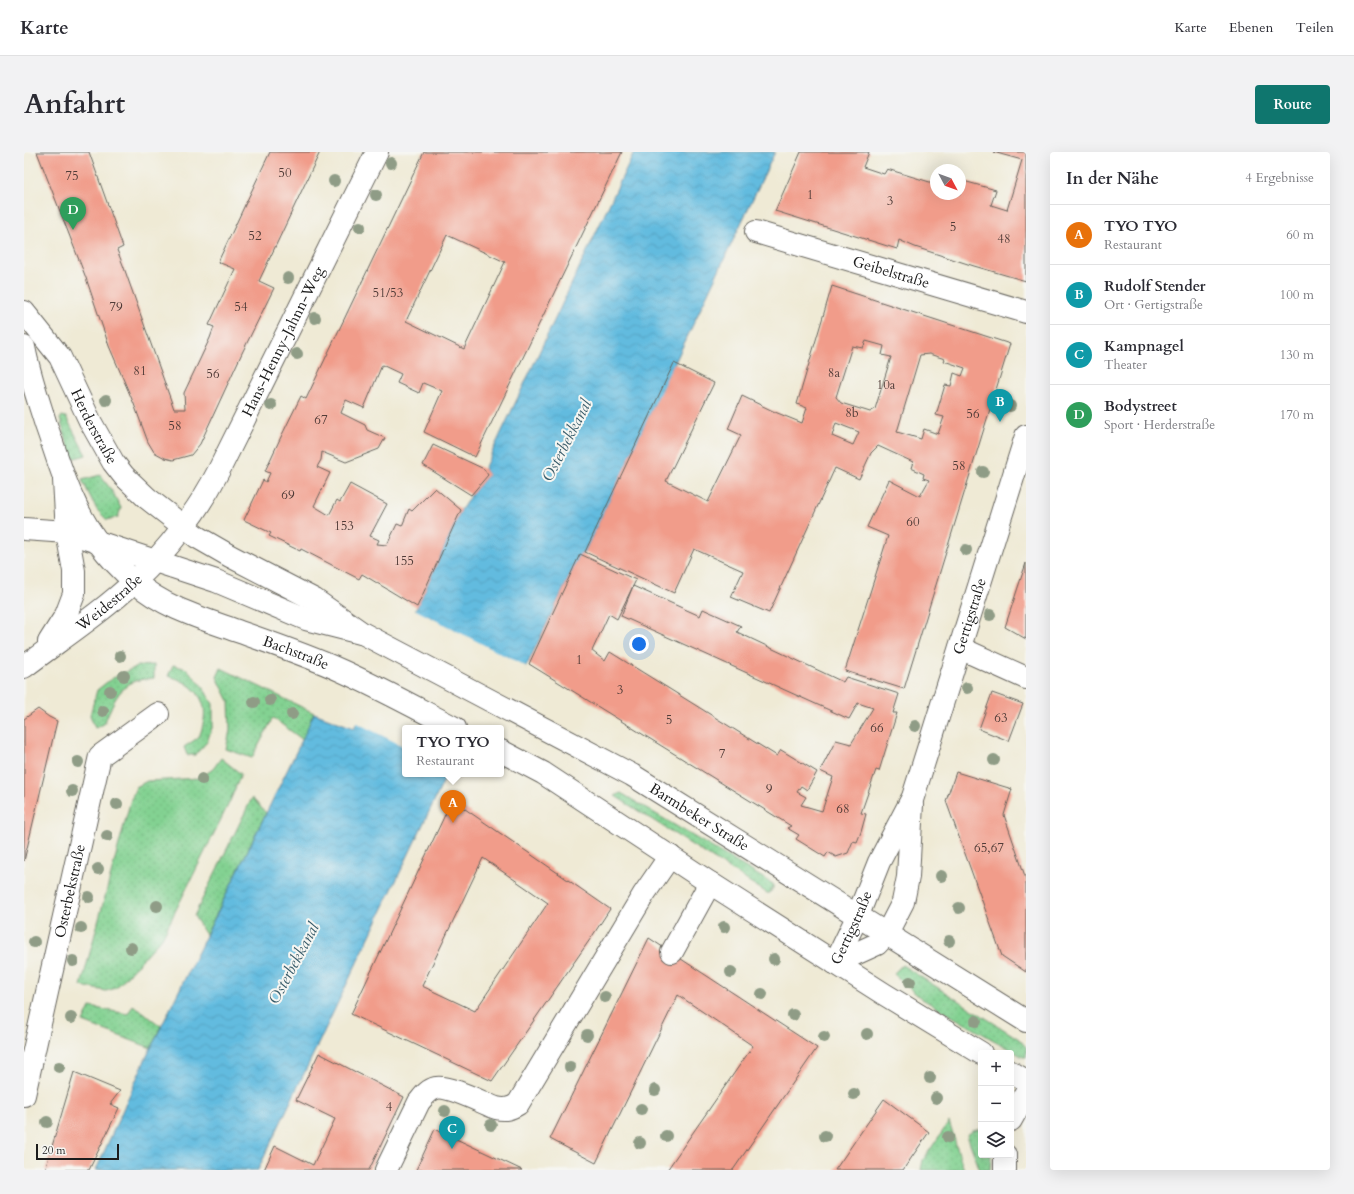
<!DOCTYPE html>
<html lang="de">
<head>
<meta charset="utf-8">
<style>
	:root { --surface:#fff; --page:#f2f2f3; --text:#2b2b33; --muted:#7c7c81; --line:#e1e1e2; --accent:#0f766e }
	body { margin:0; font-family:Cardo,serif; background:var(--page); color:var(--text) }
	.controls { position:absolute; right:12px; bottom:12px; display:grid; overflow:hidden; border-radius:4px; box-shadow:0 4px 16px #0002 }
	.controls button { width:36px; height:36px; display:grid; place-items:center; padding:0; border:0; border-bottom:1px solid var(--line); background:var(--surface); color:var(--text); font:20px sans-serif }
	.compass { position:absolute; left:906px; top:12px; width:36px; height:36px; border-radius:50%; background:var(--surface); box-shadow:0 4px 16px #0002; rotate:131deg }
	.scale { position:absolute; left:12px; bottom:10px; width:83px; box-sizing:border-box; padding-left:4px; border:2px solid #1c1c1c; border-top:0; font-size:11px; line-height:14px; white-space:nowrap; color:#1c1c1c; -webkit-text-stroke:3px #f6f6f2; paint-order:stroke }
	.you { position:absolute; left:615px; top:492px; width:14px; height:14px; margin:-10px; border:3px solid #fff; border-radius:50%; background:#1a73e8; box-shadow:0 0 0 6px #1a73e833 }
	.badge { display:grid; place-items:center; width:26px; height:26px; border-radius:50%; background:var(--accent); color:#fff; font-size:13px; font-weight:700 }
	.pin { position:absolute; translate:-50% -33px; filter:drop-shadow(0 1px 2px #0008) }
	.pin::after { content:''; position:absolute; top:21px; width:14px; height:12px; background:inherit; clip-path:polygon(0 0,100% 0,50% 100%) }
	.popup { position:absolute; left:378px; top:573px; width:102px; height:52px; box-sizing:border-box; display:grid; place-content:center; border-radius:4px; background:var(--surface); filter:drop-shadow(0 1px 3px #0005); font-size:13px; white-space:nowrap; color:var(--muted) }
	.popup b { font-size:15px; color:var(--text) }
	.popup::after { content:''; position:absolute; left:50%; top:100%; margin-left:-8px; border:8px solid transparent; border-top-color:var(--surface) }
	.list { margin:0; padding:0; list-style:none }
	h2 { display:flex; justify-content:space-between; align-items:center; height:52px; margin:0; padding:0 16px; font-size:17px }
	h2 small { font-size:13px; font-weight:400; color:var(--muted) }
	.list li { display:grid; grid-template-columns:26px 1fr auto; gap:12px; align-items:center; box-sizing:border-box; height:60px; padding:0 16px; border-top:1px solid var(--line) }
	.list b { display:block; font-size:15px; white-space:nowrap }
	.list p { margin:0; font-size:13px; white-space:nowrap; color:var(--muted) }
	.list em { font-size:13px; font-style:normal; color:var(--muted) }
	.icon { flex:none; width:22px; height:22px; fill:none; stroke:currentColor; stroke-width:2; stroke-linecap:round; stroke-linejoin:round }
	.map { position:relative; flex:none; width:1002px; height:1018px; overflow:hidden; border-radius:4px }
	header { display:flex; align-items:center; gap:24px; box-sizing:border-box; height:56px; padding:0 20px; background:var(--surface); border-bottom:1px solid var(--line) }
	header strong { font-size:19px }
	nav { display:flex; gap:22px; margin-inline-start:auto; font-size:14px }
	.intro { display:flex; align-items:center; justify-content:space-between; box-sizing:border-box; height:96px; padding:0 24px }
	h1 { margin:0; font-size:28px }
	.button { padding:10px 18px; border-radius:4px; background:var(--accent); color:#fff; font-size:14px; font-weight:700 }
	main { display:flex; gap:24px; padding:0 24px }
	aside { flex:1; background:var(--surface); border-radius:4px; box-shadow:0 4px 16px #0002 }
	.map>svg:first-child { display:block }
	.grass { fill:url(#grass-dots); stroke:#507757 }
	.water { fill:url(#water-waves); stroke:#3f6c7e }
	.pier { fill:#efead5 }
	.building { fill:#f19c8a; fill-rule:evenodd }
	.lines { fill:none; stroke-linecap:round; stroke-linejoin:round }
	.minor-casing { stroke:#66645d; stroke-width:24 }
	.major-casing { stroke:#66645d; stroke-width:24 }
	.minor { stroke:#fff; stroke-width:22 }
	.major { stroke:#fff; stroke-width:22 }
	.tree { fill:#8f9c86 }
	.labels { text-anchor:middle; stroke-width:4; stroke-linejoin:round; paint-order:stroke }
	.number-label { font-size:13px; fill:#513c38 }
	.street-label { font-size:15px; fill:#1c1c1c; stroke:#f6f6f2 }
	.water-label { font-size:16px; font-style:italic; fill:#385c6a; stroke:#f6f6f2 }
</style>
</head>
<body>
<header>
<strong>Karte</strong>
<nav><a>Karte</a><a>Ebenen</a><a>Teilen</a></nav>
</header>
<div class="intro"><h1>Anfahrt</h1><a class="button">Route</a></div>
<main>
<div class="map">
<svg width="1002" height="1018" viewBox="0 0 1002 1018">
	<defs>
		<pattern id="grass-dots" width="8" height="8" patternUnits="userSpaceOnUse"><rect width="8" height="8" fill="#83d292"/><path d="M2 2h.1M6 6h.1" fill="none" stroke="#71b47d" stroke-width="1.8" stroke-linecap="round"/></pattern>
		<pattern id="water-waves" width="16" height="10" patternUnits="userSpaceOnUse"><rect width="16" height="10" fill="#62bbdf"/><path d="M0 5q4-4 8 0t8 0" fill="none" stroke="#54a0bf"/></pattern>
	</defs>
	<rect width="100%" height="100%" fill="#f6f6f2"/>
	<filter id="ink" filterUnits="userSpaceOnUse"><feTurbulence type="fractalNoise" baseFrequency=".025" numOctaves="2"/><feDisplacementMap in="SourceGraphic" scale="8" xChannelSelector="R" yChannelSelector="G"/><feConvolveMatrix kernelMatrix="1 2 1 2 8 2 1 2 1" color-interpolation-filters="sRGB"/></filter>
	<filter id="wash" filterUnits="userSpaceOnUse"><feTurbulence type="fractalNoise" baseFrequency=".012" numOctaves="4" result="noise"/><feDisplacementMap in="SourceGraphic" scale="16" xChannelSelector="R" yChannelSelector="G"/><feGaussianBlur stdDeviation="0.9" result="paint"/><feColorMatrix in="noise" values="0 0 0 0 0 0 0 0 0 0 0 0 0 0 0 0 0 1.4 0 .05"/><feComposite in="paint" operator="in"/></filter>
	<g filter="url(#wash)">
		<rect width="100%" height="100%" fill="#efead5"/>
		<g class="grass">
			<path d="M38,264L42,265L62,303L48,307L36,267Z"/>
			<path d="M76,323L88,339L97,356L94,365L83,368L73,358L58,328Z"/>
			<path d="M130,513V526C124,527 117,527 111,529C93,536 87,556 80,572L71,576L66,563L73,538L87,527L114,514Z"/>
			<path d="M149,513L163,517L178,534L189,552V573L183,590L171,603H163L160,595C164,592 172,588 175,584C177,581 178,576 179,572C186,547 167,529 144,524Z"/>
			<path d="M197,516L290,561L279,588L249,566L228,606L202,597L206,578L205,549L193,525Z"/>
			<path d="M197,606L217,622L206,649L138,786L92,836L82,839L57,834L107,647L112,635L123,629L176,626L189,617Z"/>
			<path d="M597,641L749,732V736L746,741H743L591,644Z"/>
			<path d="M228,646L242,661L182,783L170,764Z"/>
			<path d="M878,813L995,887L1002,895V905H999L898,847L878,830L870,821Z"/>
			<path d="M109,853L137,874L127,896L59,870L66,855L104,862Z"/>
			<path d="M925,970L940,1018H897L899,1008Z"/>
			<path d="M957,977V1003H967L966,1018H956L943,983L949,979Z"/>
		</g>
		<path class="water" d="M610,0H751L561,400L556,403L501,517L482,509L381,576V622H423L234,1018H72L121,908L278,588L290,561L330,576L393,455L437,358L447,343L464,323L460,317Z"/>
		<path class="pier" d="M390,457L503,515L500,519L483,511L449,576H381V595L331,570Z"/>
		<g id="blocks">
			<g class="building">
				<path d="M13,0H65L99,95L93,98L99,113L150,257H161L160,241L186,186L190,175L185,173L211,117L194,110L246,0H296L235,129L250,136L218,201L176,292L167,303L149,308L141,306L130,300L124,290L110,252L85,194L62,126Z"/>
				<path d="M400,0H598L451,305L400,280L418,239L399,231L395,241L373,231L377,222L358,213L340,256L322,248L317,261L341,273L343,278L361,286L355,297L322,310L298,300L297,308L293,315L306,321L290,354L305,363L313,348L316,350L326,332L363,352L346,384L355,388L353,392L363,393L373,372L378,374L385,357L388,359L411,336L437,358L393,455L338,422L335,427L277,397L276,399L245,384L247,381L220,368L239,328L242,330L246,321L241,319L255,289L277,244L282,247ZM423,83L481,110L440,197L382,169Z"/>
				<path d="M777,0H845L839,15L860,22L863,17L909,31L912,22V42H936V28L972,38L967,53L983,58L998,8L969,0H1002V129L950,114L891,95L875,88L873,97L751,59Z"/>
				<path d="M808,134L986,192L880,537L821,519L864,384L843,375L849,362L865,328L896,344L905,328L899,326L900,322L887,316L889,310L854,294L847,301L835,327L811,316L745,461L707,445L719,419L670,397L650,441L561,400L650,211L690,231L642,329L684,350L717,283L704,277L718,244L751,260L778,271L783,256L773,252ZM842,189L860,194L858,203L867,205L851,257L846,260L817,251L812,245L828,194L839,196ZM905,202L921,207L920,209L941,216L938,224L930,221L927,234L921,233L912,263L920,265L914,282L900,277L897,287L873,280L896,203ZM812,271L835,280L829,293L808,284Z"/>
				<path d="M409,293L460,317L464,323L447,343L399,313Z"/>
				<path d="M556,402L612,428L593,467L585,462L568,499L581,509L586,500L753,604L757,598L793,620L783,638L777,634L773,640L782,645L777,653L798,659L809,625L796,619L812,588L827,592L849,556L834,551L825,567L597,464L609,434L676,464L679,457L717,474L713,480L819,530L822,525L875,542L869,561H873L855,619L852,618L837,661L842,662L837,680L833,690L829,689L824,701L812,705L804,700L801,705L772,687L775,683L763,676L767,674L505,512Z"/>
				<path d="M1002,411V487L981,475Z"/>
				<path d="M968,541L999,552L985,589L955,577Z"/>
				<path d="M14,557L25,565L33,569L0,709V567Z"/>
				<path d="M932,620L988,637L980,663L1002,727V820L978,804L922,649Z"/>
				<path d="M428,648L586,757L569,783L468,929L327,862ZM459,706L524,751L451,859L398,834Z"/>
				<path d="M625,786L793,896L709,1018H643L729,894L654,843L572,1011L526,987Z"/>
				<path d="M295,901L380,945L345,1018H240L251,994L289,1013L311,967L272,948Z"/>
				<path d="M50,920L96,939L86,952L95,956L65,1018H21Z"/>
				<path d="M860,947L905,980L879,1018H811Z"/>
				<path d="M411,977L498,1018H392Z"/>
			</g>
		</g>
	</g>
	<g filter="url(#ink)">
		<use href="#blocks" fill-opacity="0" stroke="#66645d" stroke-width="1"/>
		<g class="lines">
			<defs>
				<g id="minor">
					<path id="s1" d="M732,80L1002,160"/>
					<path d="M0,377L43,380L192,429L282,467L337,481"/>
					<path d="M25,490L42,463L50,442V419L43,380L40,328"/>
					<path d="M936,496L1002,526"/>
					<path id="s2" d="M0,515C37,487 77,461 111,429C143,399 175,358 195,318L353,0"/>
					<path d="M648,800L686,731"/>
					<path id="s3" d="M811,811L834,763L855,710L889,645L1002,284"/>
					<path d="M811,811L853,792L863,781L879,750L884,725L888,652"/>
					<path id="s4" d="M0,943L76,604L134,562"/>
					<path d="M987,968L1002,941"/>
					<path d="M981,1003V1018"/>
					<path d="M362,1018L395,950C400,944 404,938 412,936C424,933 459,951 472,956C481,958 486,957 494,952L620,742L646,704"/>
				</g>
				<g id="major">
					<path id="s5" d="M0,160L36,205L66,269L89,310L100,324L123,346L173,385L206,404L291,448L338,481L608,623L1002,869"/>
					<path id="s6" d="M0,195C5,222 14,247 22,273C31,298 38,324 50,349C63,379 86,408 111,430C140,456 180,467 216,480C250,492 285,504 318,519C356,536 394,557 431,576"/>
					<path d="M477,599L519,621L686,731L860,842L957,901"/>
					<path d="M987,920L1002,929"/>
				</g>
			</defs>
			<use href="#minor" class="minor-casing"/>
			<use href="#major" class="major-casing"/>
			<use href="#minor" class="minor"/>
			<use href="#major" class="major"/>
		</g>
		<g class="tree">
			<circle cx="367" cy="11" r="6"/>
			<circle cx="310" cy="29" r="6"/>
			<circle cx="352" cy="43" r="6"/>
			<circle cx="336" cy="75" r="6"/>
			<circle cx="264" cy="126" r="6"/>
			<circle cx="291" cy="166" r="6"/>
			<circle cx="273" cy="202" r="6"/>
			<circle cx="82" cy="248" r="6"/>
			<circle cx="247" cy="253" r="6"/>
			<circle cx="986" cy="254" r="6"/>
			<circle cx="959" cy="320" r="6"/>
			<circle cx="942" cy="398" r="6"/>
			<circle cx="966" cy="463" r="6"/>
			<circle cx="96" cy="504" r="6"/>
			<circle cx="100" cy="524" r="6"/>
			<circle cx="943" cy="536" r="6"/>
			<circle cx="86" cy="539" r="6"/>
			<circle cx="246" cy="548" r="6"/>
			<circle cx="230" cy="550" r="6"/>
			<circle cx="79" cy="559" r="6"/>
			<circle cx="268" cy="562" r="6"/>
			<circle cx="891" cy="574" r="6"/>
			<circle cx="970" cy="608" r="6"/>
			<circle cx="54" cy="610" r="6"/>
			<circle cx="178" cy="627" r="6"/>
			<circle cx="48" cy="639" r="6"/>
			<circle cx="93" cy="652" r="6"/>
			<circle cx="83" cy="684" r="6"/>
			<circle cx="74" cy="717" r="6"/>
			<circle cx="917" cy="724" r="6"/>
			<circle cx="65" cy="745" r="6"/>
			<circle cx="133" cy="754" r="6"/>
			<circle cx="935" cy="756" r="6"/>
			<circle cx="700" cy="775" r="6"/>
			<circle cx="57" cy="776" r="6"/>
			<circle cx="925" cy="789" r="6"/>
			<circle cx="10" cy="790" r="6"/>
			<circle cx="107" cy="796" r="6"/>
			<circle cx="750" cy="807" r="6"/>
			<circle cx="49" cy="809" r="6"/>
			<circle cx="707" cy="820" r="6"/>
			<circle cx="886" cy="830" r="6"/>
			<circle cx="738" cy="842" r="6"/>
			<circle cx="581" cy="845" r="6"/>
			<circle cx="769" cy="863" r="6"/>
			<circle cx="47" cy="866" r="6"/>
			<circle cx="952" cy="869" r="6"/>
			<circle cx="843" cy="882" r="6"/>
			<circle cx="563" cy="883" r="6"/>
			<circle cx="800" cy="885" r="6"/>
			<circle cx="35" cy="915" r="6"/>
			<circle cx="546" cy="915" r="6"/>
			<circle cx="906" cy="926" r="6"/>
			<circle cx="631" cy="938" r="6"/>
			<circle cx="830" cy="942" r="6"/>
			<circle cx="912" cy="946" r="6"/>
			<circle cx="617" cy="957" r="6"/>
			<circle cx="421" cy="959" r="6"/>
			<circle cx="23" cy="970" r="6"/>
			<circle cx="467" cy="973" r="6"/>
			<circle cx="642" cy="984" r="6"/>
			<circle cx="801" cy="984" r="6"/>
			<circle cx="924" cy="985" r="6"/>
			<circle cx="616" cy="991" r="6"/>
		</g>
	</g>
	<g class="labels">
		<g class="number-label">
			<text x="261" y="25">50</text>
			<text x="48" y="28">75</text>
			<text x="786" y="47">1</text>
			<text x="866" y="53">3</text>
			<text x="929" y="79">5</text>
			<text x="231" y="88">52</text>
			<text x="980" y="91">48</text>
			<text x="364" y="145">51/53</text>
			<text x="92" y="159">79</text>
			<text x="217" y="159">54</text>
			<text x="116" y="223">81</text>
			<text x="810" y="225">8a</text>
			<text x="189" y="226">56</text>
			<text x="862" y="237">10a</text>
			<text x="828" y="265">8b</text>
			<text x="949" y="266">56</text>
			<text x="297" y="272">67</text>
			<text x="151" y="278">58</text>
			<text x="935" y="318">58</text>
			<text x="264" y="347">69</text>
			<text x="889" y="374">60</text>
			<text x="320" y="378">153</text>
			<text x="380" y="413">155</text>
			<text x="555" y="512">1</text>
			<text x="596" y="542">3</text>
			<text x="977" y="570">63</text>
			<text x="645" y="572">5</text>
			<text x="853" y="580">66</text>
			<text x="698" y="606">7</text>
			<text x="745" y="641">9</text>
			<text x="819" y="661">68</text>
			<text x="965" y="700">65,67</text>
			<text x="365" y="959">4</text>
		</g>
		<g class="street-label">
			<text dy="5" stroke="none"><textPath href="#s1" startOffset="141">Geibelstraße</textPath></text>
			<text dy="5" stroke="none"><textPath href="#s2" startOffset="424">Hans-Henny-Jahnn-Weg</textPath></text>
			<text dy="5" stroke="none"><textPath href="#s5" startOffset="135">Herderstraße</textPath></text>
			<text dy="5" stroke="none"><textPath href="#s2" startOffset="107">Weidestraße</textPath></text>
			<text dy="5" stroke="none"><textPath href="#s3" startOffset="373">Gertigstraße</textPath></text>
			<text dy="5" stroke="none"><textPath href="#s6" startOffset="441">Bachstraße</textPath></text>
			<text dy="5" stroke="none"><textPath href="#s5" startOffset="864">Barmbeker Straße</textPath></text>
			<text dy="5" stroke="none"><textPath href="#s4" startOffset="209">Osterbekstraße</textPath></text>
			<text dy="5" stroke="none"><textPath href="#s3" startOffset="39">Gertigstraße</textPath></text>
		</g>
		<g class="water-label">
			<text transform="translate(542 288) rotate(-63)" y="6">Osterbekkanal</text>
			<text transform="translate(269 811) rotate(-62)" y="6">Osterbekkanal</text>
		</g>
	</g>
</svg>
<div class="controls">
<button>+</button>
<button>−</button>
<button><svg class="icon" aria-label="layers" viewBox="0 0 24 24"><path d="M12 4l9 5-9 5-9-5zM3 14l9 5 9-5"/></svg></button>
</div>
<svg class="compass" viewBox="-18 -18 36 36"><path d="M0-13l5 13h-10z" fill="#e53935"/><path d="M0 13l5-13h-10z" fill="#7c7c81"/></svg>
<div class="scale">20 m</div>
<div class="you"></div>
<div class="pin badge" style="left:429px;top:671px;background:#e8710a">A</div>
<div class="popup"><b>TYO TYO</b>Restaurant</div>
<div class="pin badge" style="left:976px;top:270px;background:#0f9aa8">B</div>
<div class="pin badge" style="left:428px;top:997px;background:#0f9aa8">C</div>
<div class="pin badge" style="left:49px;top:78px;background:#2e9e5b">D</div>
</div>
<aside>
<h2>In der Nähe<small>4 Ergebnisse</small></h2>
<ul class="list">
<li><span class="badge" style="background:#e8710a">A</span><div><b>TYO TYO</b><p>Restaurant</p></div><em>60 m</em></li>
<li><span class="badge" style="background:#0f9aa8">B</span><div><b>Rudolf Stender</b><p>Ort · Gertigstraße</p></div><em>100 m</em></li>
<li><span class="badge" style="background:#0f9aa8">C</span><div><b>Kampnagel</b><p>Theater</p></div><em>130 m</em></li>
<li><span class="badge" style="background:#2e9e5b">D</span><div><b>Bodystreet</b><p>Sport · Herderstraße</p></div><em>170 m</em></li>
</ul>
</aside>
</main>
</body>
</html>
